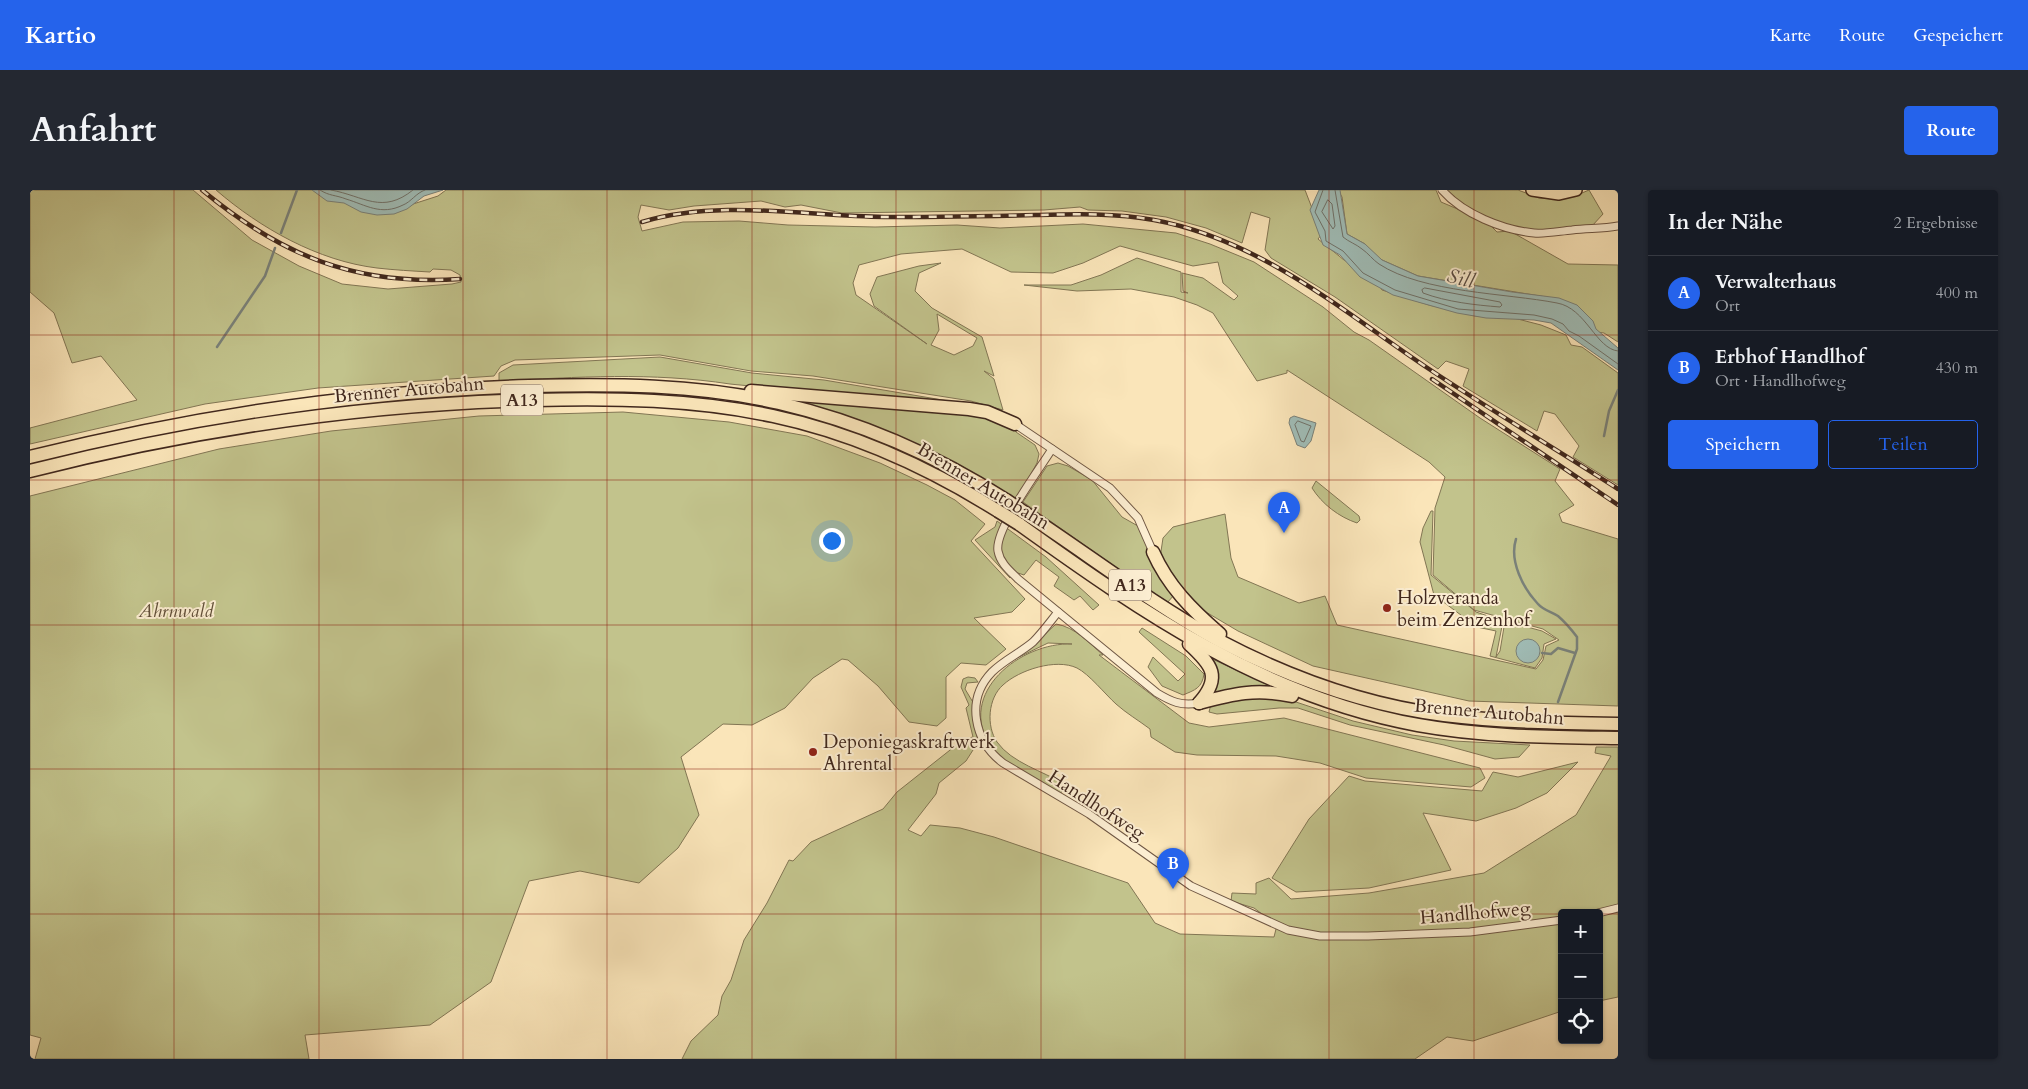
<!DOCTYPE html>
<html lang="de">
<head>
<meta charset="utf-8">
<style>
	:root { --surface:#171b24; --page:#242831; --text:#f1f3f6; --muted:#9ea1a6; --line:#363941; --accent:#2563eb }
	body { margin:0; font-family:Cardo,serif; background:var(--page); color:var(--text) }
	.controls { position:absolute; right:15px; bottom:15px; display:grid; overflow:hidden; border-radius:5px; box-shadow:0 1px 4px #0004 }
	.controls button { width:45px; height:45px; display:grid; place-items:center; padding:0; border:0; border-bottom:1px solid var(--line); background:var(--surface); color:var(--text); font:25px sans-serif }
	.you { position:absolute; left:801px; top:350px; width:18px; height:18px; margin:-12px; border:4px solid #fff; border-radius:50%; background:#1a73e8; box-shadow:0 0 0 8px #1a73e833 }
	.badge { display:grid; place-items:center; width:32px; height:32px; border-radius:50%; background:var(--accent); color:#fff; font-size:16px; font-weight:700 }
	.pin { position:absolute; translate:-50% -41px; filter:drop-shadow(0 1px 2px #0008) }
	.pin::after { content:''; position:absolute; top:26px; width:18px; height:15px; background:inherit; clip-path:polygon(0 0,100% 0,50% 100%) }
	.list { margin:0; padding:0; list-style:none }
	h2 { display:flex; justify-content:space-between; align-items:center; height:65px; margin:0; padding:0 20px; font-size:21px }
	h2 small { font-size:16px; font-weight:400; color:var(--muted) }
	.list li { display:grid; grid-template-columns:32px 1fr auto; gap:15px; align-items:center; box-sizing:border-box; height:75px; padding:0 20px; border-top:1px solid var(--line) }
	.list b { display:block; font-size:19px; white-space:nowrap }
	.list p { margin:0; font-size:16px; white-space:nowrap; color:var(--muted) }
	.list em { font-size:16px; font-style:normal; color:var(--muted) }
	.actions { display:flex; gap:10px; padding:15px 20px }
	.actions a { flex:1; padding:11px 0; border:1px solid var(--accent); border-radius:5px; text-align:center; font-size:18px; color:var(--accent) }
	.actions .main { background:var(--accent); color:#fff }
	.icon { flex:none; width:28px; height:28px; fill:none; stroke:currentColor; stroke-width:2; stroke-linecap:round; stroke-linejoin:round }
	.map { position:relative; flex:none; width:1588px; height:869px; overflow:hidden; border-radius:5px }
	header { display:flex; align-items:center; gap:30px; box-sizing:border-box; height:70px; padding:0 25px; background:var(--accent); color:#fff }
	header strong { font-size:24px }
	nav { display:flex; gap:28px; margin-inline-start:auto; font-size:18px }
	.intro { display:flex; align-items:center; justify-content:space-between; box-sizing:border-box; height:120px; padding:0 30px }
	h1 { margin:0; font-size:35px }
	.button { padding:12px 22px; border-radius:5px; background:var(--accent); color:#fff; font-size:18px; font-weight:700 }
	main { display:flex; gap:30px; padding:0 30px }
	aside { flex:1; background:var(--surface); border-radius:5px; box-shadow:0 1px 4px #0004 }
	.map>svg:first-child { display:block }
	.green { fill:#c2c38c; stroke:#827654; fill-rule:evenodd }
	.water { fill:#a0bdb7; stroke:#7a8179 }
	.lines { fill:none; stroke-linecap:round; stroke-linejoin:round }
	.shore { stroke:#70726a; stroke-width:1 }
	.stream { stroke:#7a8179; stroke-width:2.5 }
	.street-casing { stroke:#6f5744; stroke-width:9 }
	.primary-casing { stroke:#41281d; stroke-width:14 }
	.highway-casing { stroke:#41281d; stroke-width:15 }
	.street { stroke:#fceed2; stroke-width:7 }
	.primary { stroke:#fae5b9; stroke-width:11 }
	.highway { stroke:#fae5b9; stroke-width:12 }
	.rail-casing { stroke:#41281d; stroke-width:4.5 }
	.rail { stroke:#fceed2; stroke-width:2.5; stroke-dasharray:8; stroke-linecap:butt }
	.highway-bridge-casing { stroke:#41281d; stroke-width:15; stroke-linecap:butt }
	.highway-bridge { stroke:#fae5b9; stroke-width:12 }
	.grid { fill:none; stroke:#8f2418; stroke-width:1; stroke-opacity:0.55 }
	.poi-dot { fill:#8f2418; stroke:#fceed2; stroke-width:2 }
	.labels { text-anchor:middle; stroke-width:4; stroke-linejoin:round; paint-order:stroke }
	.shield { fill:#fceed2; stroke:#796353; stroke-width:1 }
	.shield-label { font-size:18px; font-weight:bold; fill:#41281d }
	.street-label { font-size:19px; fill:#41281d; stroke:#fceed2 }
	.poi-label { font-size:19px; fill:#41281d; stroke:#fceed2; text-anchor:start }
	.park-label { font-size:19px; font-style:italic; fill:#614f39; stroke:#fceed2 }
	.water-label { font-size:20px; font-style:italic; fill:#594d44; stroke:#fceed2 }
</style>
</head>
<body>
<header>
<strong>Kartio</strong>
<nav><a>Karte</a><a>Route</a><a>Gespeichert</a></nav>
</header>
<div class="intro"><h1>Anfahrt</h1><a class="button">Route</a></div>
<main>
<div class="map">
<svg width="1588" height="869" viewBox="0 0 1588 869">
	<rect width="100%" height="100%" fill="#fae5b9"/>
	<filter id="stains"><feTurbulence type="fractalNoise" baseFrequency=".004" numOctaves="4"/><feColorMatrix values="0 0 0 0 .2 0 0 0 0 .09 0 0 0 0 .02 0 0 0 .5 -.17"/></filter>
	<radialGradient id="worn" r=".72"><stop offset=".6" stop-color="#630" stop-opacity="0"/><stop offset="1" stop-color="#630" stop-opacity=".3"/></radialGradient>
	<g class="green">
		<path d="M0,0H163L222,50L269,76L312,94L358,99L422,94L431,92L430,85L421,80L403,79L400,82C383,81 364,80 347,78C288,71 230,38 186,0H292L380,15L408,6L416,0H1275L1292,44L1288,49L1314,70L1343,86L1352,100L1399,115L1446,126L1480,127L1511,135L1536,145L1541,155L1552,157L1588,183V295L1543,267L1549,256L1525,224L1514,221L1507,241L1433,196L1439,179L1416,171L1408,179L1305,107L1241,68L1235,60L1240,28L1221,22L1212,53L1176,38L1136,27L1092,21L1058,20L1050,17L1014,20L812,23L771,15L755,17L731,11L664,16L639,20L611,15L608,27L612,41L653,32L709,31L758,35L845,37L927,35L970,38L1053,34L1146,43L1180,54L1224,72L1293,117L1324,142L1339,150L1450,228L1530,279L1525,291L1544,315L1529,324L1532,332L1588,349V516L1439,511L1283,476L1208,441L1154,409L1130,368L1133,348L1143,337L1195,324L1201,368L1208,387L1269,413L1295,406L1307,435L1506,479L1513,470L1516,456L1529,450L1513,439L1444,420L1403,385L1405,318L1415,287L1399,272L1257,180V183L1227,191L1183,123L1167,115L1144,107L1101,99L1047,101L994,95H1041L1071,85L1107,68L1151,82V102L1158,103L1153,101L1152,83L1173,88L1204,110L1208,106L1193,93L1188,72L1163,76L1090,56L1053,73L1023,83L981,82L932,59L871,64L829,75L823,93L826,105L897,154L844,116L840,104L847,87L889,76L911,73L889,83L885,101L902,118L952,147L964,186L954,181L964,189L973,220L941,211L783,186L721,181L630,165L485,170L471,176L464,186L288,198L175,214L0,254V238L107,210L71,166L42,173L24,123L0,102ZM907,124L947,148L943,156L924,165L901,155L909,140Z"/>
		<path d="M1308,0H1406L1411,12L1456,31L1467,42L1480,41L1538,74L1588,75V152L1574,143L1558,141L1516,107L1388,86L1352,70L1334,59L1335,54L1317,44L1312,7Z"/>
		<path d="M1414,0H1488L1509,8L1526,9L1545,6L1559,0L1573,24L1562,36C1544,38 1525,42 1508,41C1475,40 1439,22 1414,0Z"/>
		<path d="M630,167L722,183L794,190L960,218L983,237L986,242L1005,255L1009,264L1007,273L987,309L956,291L743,206C732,195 716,196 700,194C622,182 547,187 469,191V183L483,175Z"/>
		<path d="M593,222L699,232L777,246L850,273L897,295L925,310L955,334L941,351L995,409L982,422L944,428L976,459L956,475L931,473L916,487V528L907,536L879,532L848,496L818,470L812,469L783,488L755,518L722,535L693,534L651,567L669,625L648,658L609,693L550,681L499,691L461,792L400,835L275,845L279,869H5L11,848L0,845V306L189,259L301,241L449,226Z"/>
		<path d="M1028,273L1038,276L1062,290L1092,327L1108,336L1126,377L1144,405L1137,413L993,312L1017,276Z"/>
		<path d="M1286,291L1329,326L1330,330L1327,333C1309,327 1292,314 1282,298Z"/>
		<path d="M1401,321H1403L1401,385L1446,422L1473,431L1466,467L1470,461L1475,431L1512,441L1526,449L1514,454L1512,468L1505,478L1460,466L1466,441L1447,437L1404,405L1390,352L1393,338Z"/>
		<path d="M967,331L1016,367L1069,415L1063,420L1050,406L1044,410L1024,396L1029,387L1006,370L994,385L985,382L980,388L945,350L965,337Z"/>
		<path d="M1026,434C1045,437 1059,453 1073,465H1069L1159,533L1179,537L1254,528L1450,578L1455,588L1441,597L1336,588L1290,573L1246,566L1167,565L1145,562L1121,547L1120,539C1108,530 1096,523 1086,514C1075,504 1059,484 1047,478C1026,468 989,480 973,495C958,508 956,536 967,552C982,573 1013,581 1034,594L1031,603C1009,591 976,578 961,557C925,503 991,452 1042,454L1018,453L983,470L1010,449Z"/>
		<path d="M1112,438L1156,466L1174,484C1172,498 1165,500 1153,505L1132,496L1118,477L1123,467L1148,491L1155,484L1109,442Z"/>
		<path d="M1178,467L1249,500L1177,508Z"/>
		<path d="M938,487L945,488L948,492L937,493L935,499L944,514L943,526L947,547L943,560L936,571L909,593L906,604L878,640L891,646L900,635L930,638L964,647L1098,693L1125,733L1150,744L1244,747L1247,735L1224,718L1201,711L1202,703L1226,704V693L1239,688L1261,709L1339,703L1454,683L1546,625L1581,566L1565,563L1566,557H1588V807L1569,811V723H1532V821L1443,851L1417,847L1385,869H652L661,851L688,825L692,806L701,790L714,750L737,713L759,670L763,671L781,652L853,619L867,602L934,549L943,547L936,518L939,515L931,497L933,489Z"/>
		<path d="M1203,507L1254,508L1323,531L1382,545L1424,551L1500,555L1489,567L1465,569L1414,555L1320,535L1268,518H1249L1187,524L1179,522L1181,514Z"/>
		<path d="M1548,572L1517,603L1486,618L1446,631L1393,623L1421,680L1339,698L1266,702L1242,688L1279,629L1319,586L1335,591L1452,601L1463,582L1488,587Z"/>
	</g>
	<g class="water">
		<path d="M282,0H413L394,6L377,19L364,24L347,25L331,22L314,13L297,11Z"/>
		<path d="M1289,0H1310L1317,44L1335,54L1352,70L1388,86L1482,102L1529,108L1547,115L1563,131L1566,139L1588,158V180L1521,133L1504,130L1456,128L1427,123L1363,105L1330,87L1310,65L1293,55L1280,20Z"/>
		<path d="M1264,226L1286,233L1281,251L1275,258L1267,255L1259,233L1260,228Z"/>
		<circle cx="1498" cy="461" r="12"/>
	</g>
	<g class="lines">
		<g class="shore">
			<path d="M290,0C299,6 306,5 316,9C336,15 351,26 373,15C381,12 386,3 395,0"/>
			<path d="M301,0C334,6 352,25 383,0"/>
			<path d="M1293,0L1285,22L1295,41L1296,51L1313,61L1333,83L1365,100L1428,119L1504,125L1522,129L1533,134L1539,141L1549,146L1588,174"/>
			<path d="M1305,0L1313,47C1319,52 1326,54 1332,59C1338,63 1343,70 1349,74C1393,103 1476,103 1527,113C1556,118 1566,159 1588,161"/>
			<path d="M1298,10L1302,14L1305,36L1303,39L1292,22Z"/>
			<path d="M1395,98L1470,112L1472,115L1470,117C1445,115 1417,112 1393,103L1392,100Z"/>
			<path d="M1268,231L1281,236L1274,252L1271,251L1265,235Z"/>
		</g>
		<g class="stream">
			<path d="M251,43L267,0"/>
			<path d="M187,157L235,86L245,58"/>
			<path d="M1574,246L1579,221L1588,200"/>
			<path d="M1486,349C1479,371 1493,398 1508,414C1513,420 1522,422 1528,426C1535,432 1541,439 1547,447V459L1528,512"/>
			<path d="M1512,463L1521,464L1528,458L1545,463"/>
		</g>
		<defs>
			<g id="street">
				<path d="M1412,0C1433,24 1473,40 1504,43C1516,44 1530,41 1542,40C1558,38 1573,39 1588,36"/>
				<path d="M985,234L1080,298L1108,328L1123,362"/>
				<path d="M1022,259C1009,280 964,340 968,361C970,373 980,381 988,389L1127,503C1142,512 1151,516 1169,513"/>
				<path d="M1028,422C1020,432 1012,443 1003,452C990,463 974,470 962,482C935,510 944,551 973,573L1059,624L1161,696L1258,740L1290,746H1338L1440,742L1532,730"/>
				<path d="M1568,723L1588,718"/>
			</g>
			<path id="primary" d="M1502,0L1529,4L1546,0"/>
			<g id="highway">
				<path d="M721,201L939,219L957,222L985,234"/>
				<path d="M0,267C164,226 330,201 499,196C582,194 667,194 749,213C830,232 906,265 976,310"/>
				<path d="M0,281C165,239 334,214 504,210C584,208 664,209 743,226C823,243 898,277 968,321"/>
				<path d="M995,323C1059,365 1121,413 1188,450C1258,487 1335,515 1414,525C1472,532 1530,533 1588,534"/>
				<path d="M989,334C1113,423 1234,507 1388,535C1454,547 1521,547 1588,548"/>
				<path d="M1123,362C1138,396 1162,420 1190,444"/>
				<path d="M1159,454C1182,475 1192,487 1169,513"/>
				<path d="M1169,513C1203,504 1226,498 1262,506"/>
			</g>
		</defs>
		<use href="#street" class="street-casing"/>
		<use href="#primary" class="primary-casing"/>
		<use href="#highway" class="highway-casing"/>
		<use href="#street" class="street"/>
		<use href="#primary" class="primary"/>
		<use href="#highway" class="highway"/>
		<defs>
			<g id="rail">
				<path d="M172,0C252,66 326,96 430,89"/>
				<path d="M612,32C690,9 774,26 854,27C905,27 956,26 1008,25C1046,24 1086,23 1124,30C1228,49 1310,119 1396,177C1459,219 1524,258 1588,299"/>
				<path d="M1402,189L1588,315"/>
			</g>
		</defs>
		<use href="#rail" class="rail-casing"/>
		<use href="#rail" class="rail"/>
		<defs>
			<g id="highway-bridge">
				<path d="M976,310L995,323"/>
				<path d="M968,321L989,334"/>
			</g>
		</defs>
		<use href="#highway-bridge" class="highway-bridge-casing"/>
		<use href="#highway-bridge" class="highway-bridge"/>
	</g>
	<path class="grid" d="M144,0V869M289,0V869M433,0V869M577,0V869M722,0V869M866,0V869M1011,0V869M1155,0V869M1299,0V869M1444,0V869M0,145H1588M0,290H1588M0,435H1588M0,579H1588M0,724H1532M1569,724H1588"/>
	<g class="poi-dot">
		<circle cx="1357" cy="418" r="5"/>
		<circle cx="783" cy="562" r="5"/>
	</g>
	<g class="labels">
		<g class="shield">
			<rect x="471" y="194.5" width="42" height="31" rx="4"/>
			<rect x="1079" y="379.5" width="42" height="31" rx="4"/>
		</g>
		<g class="shield-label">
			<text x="492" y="216">A13</text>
			<text x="1100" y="401">A13</text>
		</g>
		<g class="street-label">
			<text transform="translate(379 199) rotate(-5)" y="7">Brenner Autobahn</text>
			<text transform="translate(954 295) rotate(31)" y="7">Brenner Autobahn</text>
			<text transform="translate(1459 521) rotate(5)" y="7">Brenner Autobahn</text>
			<text transform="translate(1067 614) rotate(33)" y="7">Handlhofweg</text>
			<text transform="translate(1445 722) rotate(-5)" y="7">Handlhofweg</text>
		</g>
		<g class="poi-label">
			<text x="1367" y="414">Holzveranda<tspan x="1367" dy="22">beim Zenzenhof</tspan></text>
			<text x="793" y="558">Deponiegaskraftwerk<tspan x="793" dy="22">Ahrental</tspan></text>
		</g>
		<g class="park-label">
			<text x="146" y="427">Ahrnwald</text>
		</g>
		<g class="water-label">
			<text transform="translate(1431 88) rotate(14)" y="7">Sill</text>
		</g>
	</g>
	<rect width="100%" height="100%" filter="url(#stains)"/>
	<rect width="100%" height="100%" fill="url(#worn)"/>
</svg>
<div class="controls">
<button>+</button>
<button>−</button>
<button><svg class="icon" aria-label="locate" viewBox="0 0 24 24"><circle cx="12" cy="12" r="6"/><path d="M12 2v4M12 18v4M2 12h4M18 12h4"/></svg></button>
</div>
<div class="you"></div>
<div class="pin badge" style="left:1254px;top:343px">A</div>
<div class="pin badge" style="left:1143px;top:699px">B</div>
</div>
<aside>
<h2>In der Nähe<small>2 Ergebnisse</small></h2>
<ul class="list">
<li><span class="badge">A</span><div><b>Verwalterhaus</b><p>Ort</p></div><em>400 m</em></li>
<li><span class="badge">B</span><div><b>Erbhof Handlhof</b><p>Ort · Handlhofweg</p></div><em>430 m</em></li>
</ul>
<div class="actions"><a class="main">Speichern</a><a>Teilen</a></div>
</aside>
</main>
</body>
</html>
